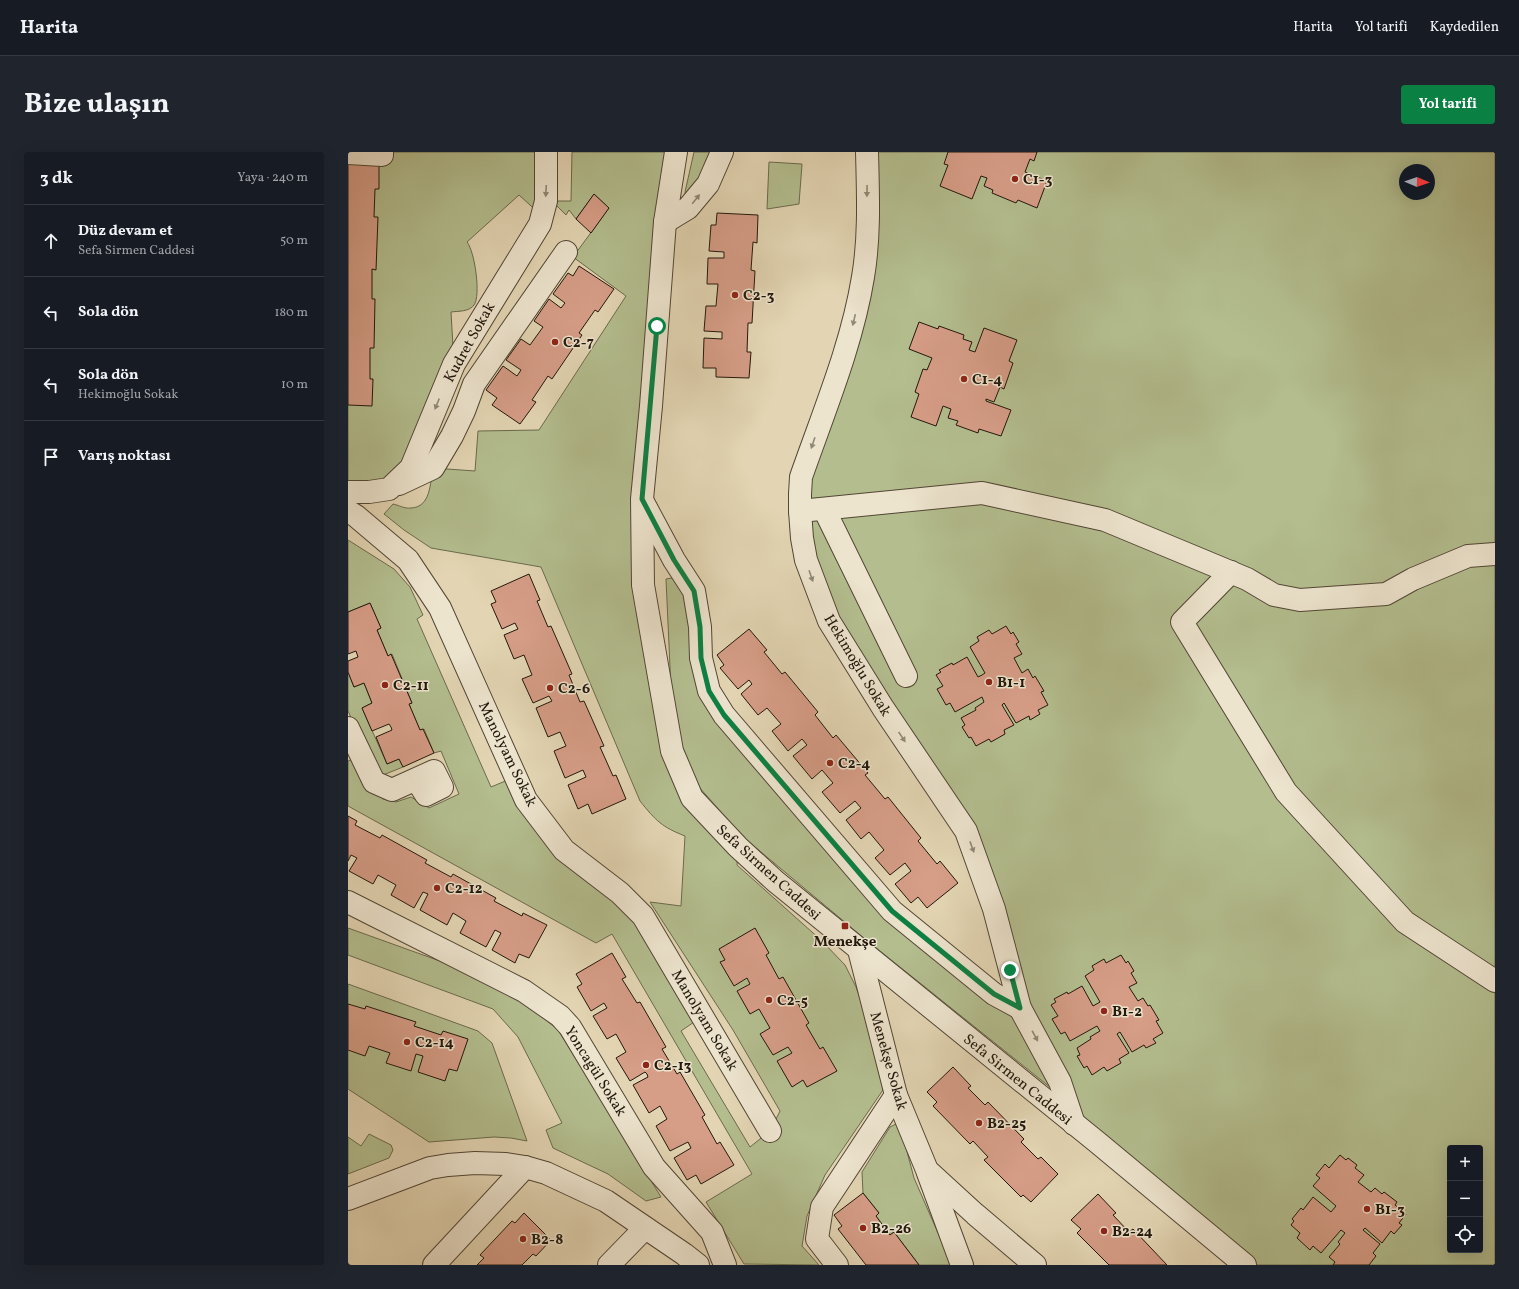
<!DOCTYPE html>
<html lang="tr">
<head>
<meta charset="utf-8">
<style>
	:root { --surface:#171b24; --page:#20242c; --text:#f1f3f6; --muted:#9ea1a6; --line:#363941; --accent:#0b8043 }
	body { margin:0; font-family:Vollkorn,serif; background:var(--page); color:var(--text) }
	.controls { position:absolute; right:12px; bottom:12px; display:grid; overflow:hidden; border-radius:4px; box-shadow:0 4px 16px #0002 }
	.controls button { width:36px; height:36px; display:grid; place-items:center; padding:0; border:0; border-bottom:1px solid var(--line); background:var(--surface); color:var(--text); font:20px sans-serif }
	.compass { position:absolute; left:1051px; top:12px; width:36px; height:36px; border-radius:50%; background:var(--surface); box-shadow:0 4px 16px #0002; rotate:92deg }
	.stop { position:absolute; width:12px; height:12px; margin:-9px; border:3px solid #0b8043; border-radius:50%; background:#fff }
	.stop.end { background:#0b8043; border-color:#fff; box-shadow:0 1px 4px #0008 }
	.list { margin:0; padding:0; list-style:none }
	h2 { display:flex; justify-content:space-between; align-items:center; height:52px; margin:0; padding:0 16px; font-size:17px }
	h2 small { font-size:13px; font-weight:400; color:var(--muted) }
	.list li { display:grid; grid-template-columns:26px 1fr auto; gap:12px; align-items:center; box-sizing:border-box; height:72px; padding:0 16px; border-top:1px solid var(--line) }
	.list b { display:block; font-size:15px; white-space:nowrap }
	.list p { margin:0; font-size:13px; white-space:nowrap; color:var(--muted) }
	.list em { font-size:13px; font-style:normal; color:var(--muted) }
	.icon { flex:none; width:22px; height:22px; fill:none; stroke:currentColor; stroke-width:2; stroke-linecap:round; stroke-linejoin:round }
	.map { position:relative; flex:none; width:1147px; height:1113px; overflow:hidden; border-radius:4px }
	header { display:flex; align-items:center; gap:24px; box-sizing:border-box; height:56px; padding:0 20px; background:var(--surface); border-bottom:1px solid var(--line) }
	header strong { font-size:19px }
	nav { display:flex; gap:22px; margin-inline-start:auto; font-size:14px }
	.intro { display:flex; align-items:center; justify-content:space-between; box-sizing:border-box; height:96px; padding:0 24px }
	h1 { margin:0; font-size:28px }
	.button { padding:10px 18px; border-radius:4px; background:var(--accent); color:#fff; font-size:14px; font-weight:700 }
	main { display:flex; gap:24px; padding:0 24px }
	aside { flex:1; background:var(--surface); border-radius:4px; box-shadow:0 4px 16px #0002 }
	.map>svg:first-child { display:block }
	.green { fill:#b3bd8e; stroke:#6a6a4c; fill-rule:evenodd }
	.building { fill:#d69d87; stroke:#21170b }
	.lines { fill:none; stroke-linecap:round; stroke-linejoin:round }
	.minor-casing { stroke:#524635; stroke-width:24 }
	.minor { stroke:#ede4ce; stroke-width:22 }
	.oneway { fill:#918876 }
	.route { stroke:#0b8043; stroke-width:5 }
	.poi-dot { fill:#8f2418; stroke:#ede4ce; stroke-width:1.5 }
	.labels { text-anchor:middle; stroke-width:3; stroke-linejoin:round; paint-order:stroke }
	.poi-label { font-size:15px; font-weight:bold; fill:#21170b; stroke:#ede4ce; text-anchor:start }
	.street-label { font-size:15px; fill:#21170b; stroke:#ede4ce }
</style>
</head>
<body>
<header>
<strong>Harita</strong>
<nav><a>Harita</a><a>Yol tarifi</a><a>Kaydedilen</a></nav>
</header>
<div class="intro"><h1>Bize ulaşın</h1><a class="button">Yol tarifi</a></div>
<main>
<aside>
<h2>3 dk<small>Yaya · 240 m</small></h2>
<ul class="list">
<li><svg class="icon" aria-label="ahead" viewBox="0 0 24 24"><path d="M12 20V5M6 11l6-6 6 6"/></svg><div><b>Düz devam et</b><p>Sefa Sirmen Caddesi</p></div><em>50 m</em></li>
<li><svg class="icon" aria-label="left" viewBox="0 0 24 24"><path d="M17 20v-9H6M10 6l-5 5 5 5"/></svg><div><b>Sola dön</b></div><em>180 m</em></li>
<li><svg class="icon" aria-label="left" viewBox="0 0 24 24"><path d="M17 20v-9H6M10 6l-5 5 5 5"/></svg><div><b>Sola dön</b><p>Hekimoğlu Sokak</p></div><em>10 m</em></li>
<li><svg class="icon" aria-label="arrive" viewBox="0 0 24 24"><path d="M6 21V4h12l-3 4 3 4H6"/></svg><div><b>Varış noktası</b></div></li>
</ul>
</aside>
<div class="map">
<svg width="1147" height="1113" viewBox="0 0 1147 1113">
	<rect width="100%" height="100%" fill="#e3d5b3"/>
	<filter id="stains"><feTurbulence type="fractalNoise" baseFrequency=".005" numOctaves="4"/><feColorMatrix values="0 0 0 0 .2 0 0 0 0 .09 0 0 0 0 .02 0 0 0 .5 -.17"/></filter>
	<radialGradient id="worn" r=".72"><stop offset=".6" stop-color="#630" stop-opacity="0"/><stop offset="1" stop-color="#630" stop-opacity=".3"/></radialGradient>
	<g class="green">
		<path d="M0,0H198L194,64L171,43L119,90C127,100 133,144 126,153C121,160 110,159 103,160L106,212L41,337L0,340Z"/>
		<path d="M224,0H328L294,347L324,599L390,695L389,713L474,789L497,813L508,835L530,897L537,935L477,1023L459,1064L454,1094L471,1113L396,1112L358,1050L404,1022L264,782L248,791L0,654V609L13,604L35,647L48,650L63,645L81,656L111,642L93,599L86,601L76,577L72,578L61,552L64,551L44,502L40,504L29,478L33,476L22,451L0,460V388L46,417L62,435L75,463L69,467L143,635L167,625L173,653L180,669L212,704L289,769L349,868L333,879L402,995L422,979L432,959L385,878L302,750L333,754L337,684C314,675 308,669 292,649L193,415L83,396L56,378L36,362L45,352C50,353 57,357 63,356C83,355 82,331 85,316L127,319L130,279L191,278L278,144L225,105L261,56L246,42L228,67L221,58L218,63L208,53L210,49H223Z"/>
		<path d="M346,0H374L340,58L337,40Z"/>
		<path d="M519,0H1147V1113H897L749,990L718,948L517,787L395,685L351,635L333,592L323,537L318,427L336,424L361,539L544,759L671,855L618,679L496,495L452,359L502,183ZM1057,18H1081V42H1057ZM1102,996H1132V1098H1102Z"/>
		<path d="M421,10L454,12L451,52L419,57Z"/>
		<path d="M0,520L6,535L16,531L24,551L14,556L39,612L51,607L55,615L30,625L0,559Z"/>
		<path d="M0,776L128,822L177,851L210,878L313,1045L298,1049L260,1022L205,996L198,978L214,971L170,885L145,857L0,803Z"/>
		<path d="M0,832L130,879L144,891L179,989L163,986L146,985L81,990L0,937Z"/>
		<path d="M548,972L553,977L566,1026L604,1113H571L546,1080L542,1083L528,1064L531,1061L515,1041L514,1020L542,975Z"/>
		<path d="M21,982L43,993L45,998L41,1006L0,1022V985L13,994Z"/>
	</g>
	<g class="building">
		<path d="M600,0H689L686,9L682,7L677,20L699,29L689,56L670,48L668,51L644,41L645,38L636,34L639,26L633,24L624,47L592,34L600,13L596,12Z"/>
		<path d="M0,8L31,9V37H27L26,65H30L28,118L24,117V147H27L26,196H22V227H25L24,254L0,253Z"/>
		<path d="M246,42L261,56L243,81L228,67Z"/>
		<path d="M369,61L410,63L409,91L405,90L403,118L407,119L404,171H400L399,200H403L401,226L368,225V216H355L356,186L374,187V180L356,179L358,154H368L370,132H359L360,106H376V100L361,99L363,73H368Z"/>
		<path d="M231,114L266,137L250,160L247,158L231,181L234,183L204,227L200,224L184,248L188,250L172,272L144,253L149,246L138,238L155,214L169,224L173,218L158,208L173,187L182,193L195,175L186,169L201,147L213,156L217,151L205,142L220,121L225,124Z"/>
		<path d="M571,170L590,177L591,174L616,183L615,187L624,190L621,198L627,200L636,176L669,188L661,209L665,211L656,237L652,235L646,250L638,247V249L663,258L653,284L631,277L630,281L608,273L610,269L600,266L603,257L595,254L588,274L563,265L571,242L567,240L575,217L579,218L584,206L561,197Z"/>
		<path d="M181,422L192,448L189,449L200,475L203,474L224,522L221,523L232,550L236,549L256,594L252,595L265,624L268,623L278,647L244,662L240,652L230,657L220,633L238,625L235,618L217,626L206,599L218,594L212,580L200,585L188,556L204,549L201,544L185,551L174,527L184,523L176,503L166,507L156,483L170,477L167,471L154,477L143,452L148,450L143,439Z"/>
		<path d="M22,451L33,476L29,478L40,504L43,502L64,551L61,552L72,578L75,577L86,601L55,615L51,607L39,612L28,585L44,578L43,575L41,572L24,579L14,556L24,551L16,531L6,535L0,520V509L10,505L8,499L0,502V460Z"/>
		<path d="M658,474L663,482L665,480L671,490L668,492L674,502L666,506L674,521L680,517L685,526L687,524L696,539L693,540L700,553L690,558L692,562L682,568L681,564L668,571L656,551L654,553L666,573L656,578L657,582L643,590L641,587L628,594L623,585L621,586L614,575L617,573L613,566L628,558L627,556L636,550L634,545L607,560L602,551L598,553L589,537L595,534L588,523L593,520L591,518L604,511L605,513L619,505L630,525L634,523L637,521L622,495L631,489L629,485L641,478L644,482Z"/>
		<path d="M401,477L419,498L416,500L434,522L437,520L470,560L467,563L485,586L488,583L520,621L517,623L537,647L540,645L573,686L570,689L589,712L592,709L610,731L579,756L570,745L563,751L547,732L563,719L557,711L542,723L527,706L536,698L521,680L513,687L498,668L513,656L507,649L492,661L474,640L485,631L474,618L464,627L445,604L459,593L454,587L440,599L424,579L433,572L419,556L410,563L393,542L404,532L401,528L390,537L372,516L376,513L369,503Z"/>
		<path d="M0,664L9,669L7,673L32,686L34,683L79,708L77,711L103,725L105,722L148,746L146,749L174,764L175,761L199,773L181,806L171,802L167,811L144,798L153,781L147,778L138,795L112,781L118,769L105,761L99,773L72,758L80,742L75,740L66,756L43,743L48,733L30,723L25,732L1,719L9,706L3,703L0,709Z"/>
		<path d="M407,776L421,801L418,803L431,827L435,825L461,871L458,873L472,897L475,895L489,919L459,935L455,928L444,935L429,909L444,901L440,895L425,903L412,882L422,876L411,857L402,862L389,839L402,832L399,826L386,834L372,810L377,808L371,797Z"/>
		<path d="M264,801L278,825L274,827L289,851L292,850L318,895L314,897L329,922L332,920L357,963L354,965L369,992L372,990L386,1013L353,1032L348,1023L339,1028L326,1006L343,996L340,990L322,999L308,974L319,967L312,954L301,961L285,933L300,925L299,922L297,920L282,929L268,906L278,900L268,882L259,887L245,864L259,856L256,851L243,859L229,835L234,832L228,822Z"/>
		<path d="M773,803L778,811L780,809L786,819L783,821L789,831L781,835L790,849L795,846L800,854L802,853L811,868L808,869L815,881L805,887L808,891L798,896L796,893L784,900L772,880L769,882L781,901L771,907L773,911L759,919L756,915L744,923L739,914L736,916L729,904L732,903L729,896L743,887L742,885L752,879L749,874L722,889L717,880L713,882L704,867L710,864L703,853L708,850L706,847L719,840L720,842L734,834L745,854L752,850L737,824L746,818L744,814L756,807L758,811Z"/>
		<path d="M0,852L17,857L18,854L68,870L66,874L93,883L95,879L120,887L109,919L101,917L97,929L70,920L75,904L68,902L63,919L38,911L42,901L21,894L17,904L0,898Z"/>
		<path d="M605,915L623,934L620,936L637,953L640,950L676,987L673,990L690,1007L693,1005L710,1022L683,1050L675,1043L673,1045L636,1008L640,1005L625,989L622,992L585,954L589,950L579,940Z"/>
		<path d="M992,1003L998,1008L1000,1006L1009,1013L1007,1016L1016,1023L1010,1030L1023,1040L1027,1036L1034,1042L1036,1040L1049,1050L1047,1053L1058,1062L1051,1071L1054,1073L1046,1082L1043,1079L1034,1091L1017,1076L1015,1078L1032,1092L1025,1101L1028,1104L1021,1113H985L987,1110L981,1105L992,1092L990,1090L997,1081L993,1078L973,1101L965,1094L962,1098L949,1086L952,1081L943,1073L946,1069L944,1067L953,1056L955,1058L965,1045L983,1060L988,1054L965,1034L972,1026L968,1023L977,1012L981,1016Z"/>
		<path d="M515,1041L531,1061L528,1064L542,1083L546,1080L571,1113H518L490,1077L494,1074L486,1063Z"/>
		<path d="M750,1042L768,1061L765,1063L781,1080L785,1077L819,1113H761L729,1081L733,1077L723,1068Z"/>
		<path d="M176,1061L203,1088L188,1104L185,1102L174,1113H129L136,1106L132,1103L164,1069L167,1071Z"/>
	</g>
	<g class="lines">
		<defs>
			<g id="minor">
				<path d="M328,0L317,70L303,254L294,347L295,433L324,599L344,646L390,695L427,729L749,990L897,1113"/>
				<path d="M519,0C520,41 522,84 515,125C504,193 476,259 453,325L452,342V359L454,386L458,408L481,469L535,556L618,679L646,757L672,856L712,930L726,972"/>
				<path d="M0,1L34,3V0"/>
				<path d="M317,70L340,56L360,32L374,0"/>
				<path d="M51,332L85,316L104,284L116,259L126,232L218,100"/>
				<path d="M0,340H21L41,337L63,316L106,212L192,72L198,49V0"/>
				<path d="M295,350L326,408L346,439L352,475L353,506L361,539L376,563L544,759L646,842L672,856"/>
				<path d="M476,357L558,524"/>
				<path d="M0,359L8,364L60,408L92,456L178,648L216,698L272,741L295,764L422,979"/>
				<path d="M452,359L634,341L757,368L899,427L926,443L952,448L1038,442L1065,427L1120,404L1147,402"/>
				<path d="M883,420L834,470L938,640L1057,770L1147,829"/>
				<path d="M0,576L26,630L44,638L86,619L94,635L78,643L68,627"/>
				<path d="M0,750L176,839L212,864L222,875L306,1015L364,1080L377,1113"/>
				<path d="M511,798L548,943L579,1018L627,1062L687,1113"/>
				<path d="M580,1021L614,1113"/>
				<path d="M0,1047L82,1016L100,1013L127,1011L158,1012L177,1015L198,1021L258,1049L336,1102L350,1113"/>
				<path d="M86,1113L177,1015"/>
				<path d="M261,1113L297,1076"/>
				<path d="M489,1113L469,1087L474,1055L548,943"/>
			</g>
		</defs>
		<use href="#minor" class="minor-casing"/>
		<use href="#minor" class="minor"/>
	</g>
	<defs><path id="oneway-solid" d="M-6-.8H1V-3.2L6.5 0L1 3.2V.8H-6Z"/></defs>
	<g class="oneway">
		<use href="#oneway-solid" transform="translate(198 39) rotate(93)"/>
		<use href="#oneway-solid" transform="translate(519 39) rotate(91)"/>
		<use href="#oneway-solid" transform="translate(348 47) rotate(-51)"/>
		<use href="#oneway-solid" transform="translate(506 168) rotate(103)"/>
		<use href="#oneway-solid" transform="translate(89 252) rotate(112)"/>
		<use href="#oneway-solid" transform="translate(465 291) rotate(109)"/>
		<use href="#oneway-solid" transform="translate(463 424) rotate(71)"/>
		<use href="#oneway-solid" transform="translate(554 585) rotate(56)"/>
		<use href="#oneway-solid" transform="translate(624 695) rotate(70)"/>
		<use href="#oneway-solid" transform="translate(687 884) rotate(61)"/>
	</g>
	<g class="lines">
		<path class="route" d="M309,174L294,347L326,408L346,439L352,475L353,506L361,539L376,563L544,759L646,842L672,856L662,818"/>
	</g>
	<g class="poi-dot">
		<circle cx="667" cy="27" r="4"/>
		<circle cx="387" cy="143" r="4"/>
		<circle cx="207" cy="190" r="4"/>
		<circle cx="616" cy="227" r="4"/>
		<circle cx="641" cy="530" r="4"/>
		<circle cx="37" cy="533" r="4"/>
		<circle cx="202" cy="536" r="4"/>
		<circle cx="482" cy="611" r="4"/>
		<circle cx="89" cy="736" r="4"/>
		<rect x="493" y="770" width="8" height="8" rx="2"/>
		<circle cx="421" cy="848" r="4"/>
		<circle cx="756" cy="859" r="4"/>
		<circle cx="59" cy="890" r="4"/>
		<circle cx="298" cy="913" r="4"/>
		<circle cx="631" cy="971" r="4"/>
		<circle cx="1019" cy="1057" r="4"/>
		<circle cx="515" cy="1076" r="4"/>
		<circle cx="756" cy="1079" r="4"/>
		<circle cx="175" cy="1087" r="4"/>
	</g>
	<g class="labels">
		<g class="poi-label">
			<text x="675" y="32">C1-3</text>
			<text x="395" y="148">C2-3</text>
			<text x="215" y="195">C2-7</text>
			<text x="624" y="232">C1-4</text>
			<text x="649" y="535">B1-1</text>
			<text x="45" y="538">C2-11</text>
			<text x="210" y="541">C2-6</text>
			<text x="490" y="616">C2-4</text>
			<text x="97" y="741">C2-12</text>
			<text x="497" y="794" text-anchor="middle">Menekşe</text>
			<text x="429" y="853">C2-5</text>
			<text x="764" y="864">B1-2</text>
			<text x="67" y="895">C2-14</text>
			<text x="306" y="918">C2-13</text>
			<text x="639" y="976">B2-25</text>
			<text x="1027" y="1062">B1-3</text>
			<text x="523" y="1081">B2-26</text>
			<text x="764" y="1084">B2-24</text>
			<text x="183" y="1092">B2-8</text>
		</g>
		<g class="street-label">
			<text transform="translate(121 190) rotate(-61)" y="5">Kudret Sokak</text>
			<text transform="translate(510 513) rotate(59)" y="5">Hekimoğlu Sokak</text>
			<text transform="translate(160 602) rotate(64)" y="5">Manolyam Sokak</text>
			<text transform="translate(421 720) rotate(42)" y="5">Sefa Sirmen Caddesi</text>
			<text transform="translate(357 868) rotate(59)" y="5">Manolyam Sokak</text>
			<text transform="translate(541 909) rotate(74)" y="5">Menekşe Sokak</text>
			<text transform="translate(248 919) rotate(58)" y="5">Yoncagül Sokak</text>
			<text transform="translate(670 927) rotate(39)" y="5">Sefa Sirmen Caddesi</text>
		</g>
	</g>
	<rect width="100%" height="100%" filter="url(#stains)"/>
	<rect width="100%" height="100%" fill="url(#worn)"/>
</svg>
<div class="controls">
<button>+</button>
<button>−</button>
<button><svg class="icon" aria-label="locate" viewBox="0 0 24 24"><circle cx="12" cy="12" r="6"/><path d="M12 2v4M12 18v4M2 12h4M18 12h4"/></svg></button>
</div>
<svg class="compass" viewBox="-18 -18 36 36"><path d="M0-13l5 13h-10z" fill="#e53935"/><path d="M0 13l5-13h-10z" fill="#9ea1a6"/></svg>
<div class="stop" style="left:309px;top:174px"></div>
<div class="stop end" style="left:662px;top:818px"></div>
</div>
</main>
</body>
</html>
